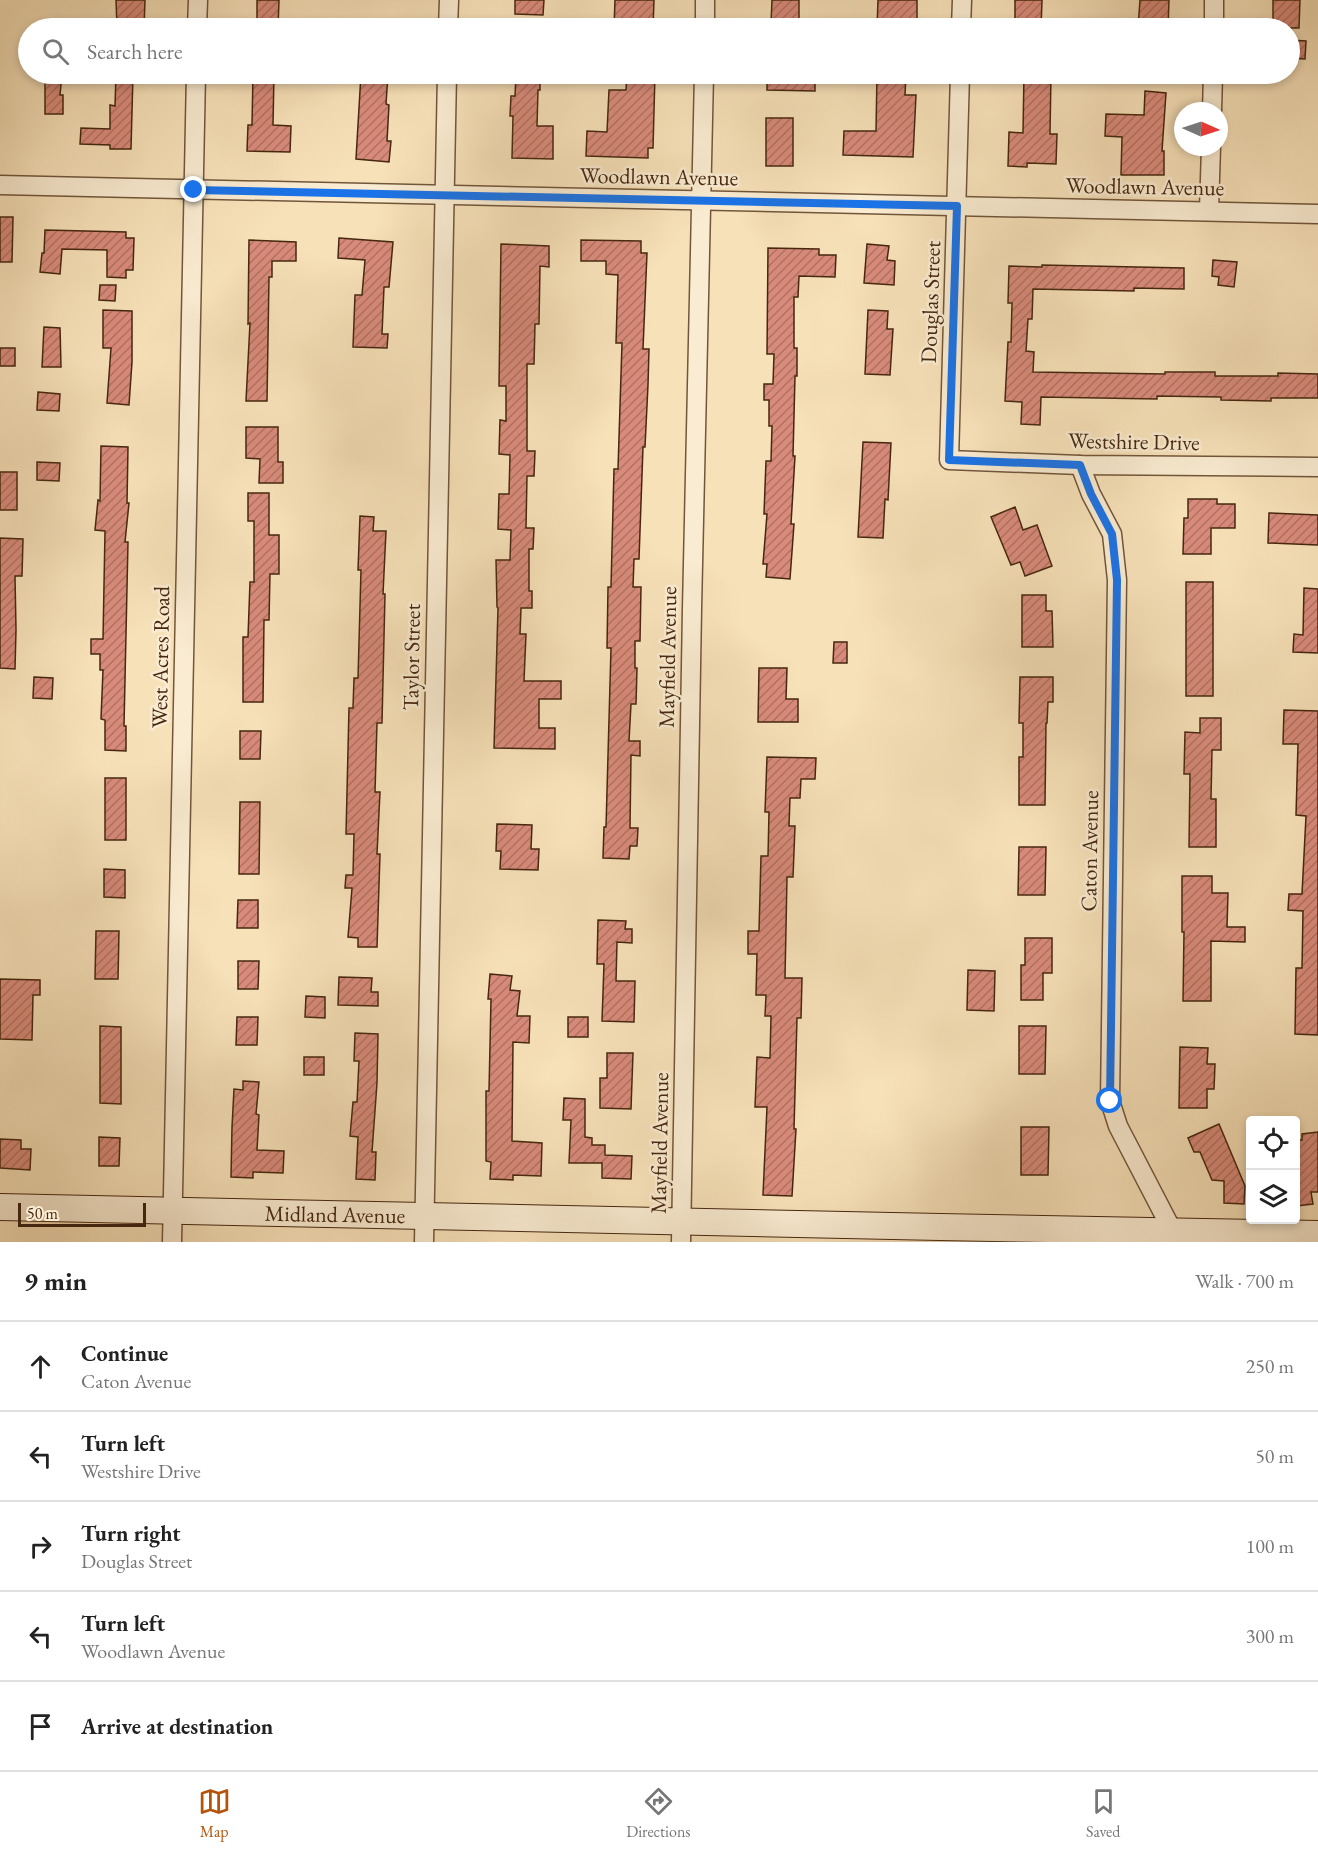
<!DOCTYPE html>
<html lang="en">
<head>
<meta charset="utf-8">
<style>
	:root { --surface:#fff; --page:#f2f2f2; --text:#222; --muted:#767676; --line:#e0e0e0; --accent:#b45309 }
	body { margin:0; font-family:"EB Garamond",serif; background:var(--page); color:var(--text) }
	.controls { position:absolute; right:18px; bottom:18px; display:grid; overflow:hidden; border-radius:6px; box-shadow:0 3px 9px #0003 }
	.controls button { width:54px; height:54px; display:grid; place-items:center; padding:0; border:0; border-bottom:2px solid var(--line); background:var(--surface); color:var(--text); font:30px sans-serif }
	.compass { position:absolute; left:1174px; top:102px; width:54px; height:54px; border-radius:50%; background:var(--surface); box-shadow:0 3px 9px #0003; rotate:93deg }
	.scale { position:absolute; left:18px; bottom:15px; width:128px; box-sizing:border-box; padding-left:6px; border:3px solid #46270f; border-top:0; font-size:16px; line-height:21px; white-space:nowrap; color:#46270f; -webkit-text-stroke:4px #faecd2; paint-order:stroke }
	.stop { position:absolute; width:18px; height:18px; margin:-14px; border:4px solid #1a73e8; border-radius:50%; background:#fff }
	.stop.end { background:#1a73e8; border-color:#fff; box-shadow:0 2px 6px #0008 }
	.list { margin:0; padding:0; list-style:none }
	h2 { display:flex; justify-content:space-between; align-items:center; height:78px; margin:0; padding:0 24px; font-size:26px }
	h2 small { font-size:20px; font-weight:400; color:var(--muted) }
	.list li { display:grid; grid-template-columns:39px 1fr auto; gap:18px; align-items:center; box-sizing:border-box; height:90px; padding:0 24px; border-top:2px solid var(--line) }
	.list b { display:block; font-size:22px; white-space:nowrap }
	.list p { margin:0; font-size:20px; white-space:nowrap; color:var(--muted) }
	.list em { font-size:20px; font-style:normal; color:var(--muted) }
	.icon { flex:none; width:33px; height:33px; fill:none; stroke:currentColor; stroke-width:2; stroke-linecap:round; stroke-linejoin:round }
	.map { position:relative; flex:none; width:1318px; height:1242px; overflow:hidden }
	.search { position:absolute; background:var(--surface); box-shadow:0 3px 9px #0003; left:18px; right:18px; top:18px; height:66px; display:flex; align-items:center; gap:15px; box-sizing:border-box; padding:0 21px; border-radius:33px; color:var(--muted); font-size:22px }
	.sheet { height:528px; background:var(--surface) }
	nav { display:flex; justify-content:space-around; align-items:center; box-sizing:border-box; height:84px; border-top:2px solid var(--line); background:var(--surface); font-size:16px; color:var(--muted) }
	nav a { display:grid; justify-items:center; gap:3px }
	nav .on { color:var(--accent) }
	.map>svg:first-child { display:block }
	.building { fill:url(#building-hatch); stroke:#46270f; stroke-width:1.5 }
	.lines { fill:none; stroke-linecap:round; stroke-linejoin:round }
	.minor-casing { stroke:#72563a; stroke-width:21 }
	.secondary-casing { stroke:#46270f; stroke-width:28 }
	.minor { stroke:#faecd2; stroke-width:18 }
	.secondary { stroke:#faecd2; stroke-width:26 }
	.route { stroke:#1a73e8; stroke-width:8 }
	.labels { text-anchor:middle; stroke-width:5; stroke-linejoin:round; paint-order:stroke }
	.street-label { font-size:22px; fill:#46270f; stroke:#faecd2 }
</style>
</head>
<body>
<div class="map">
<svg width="1318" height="1242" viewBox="0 0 1318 1242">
	<defs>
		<pattern id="building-hatch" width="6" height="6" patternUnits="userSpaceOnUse" patternTransform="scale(1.5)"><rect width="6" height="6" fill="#d98b7b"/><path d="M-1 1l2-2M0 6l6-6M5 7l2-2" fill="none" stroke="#b27263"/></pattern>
	</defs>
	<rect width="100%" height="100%" fill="#f7e1b9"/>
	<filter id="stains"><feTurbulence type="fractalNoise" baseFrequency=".00333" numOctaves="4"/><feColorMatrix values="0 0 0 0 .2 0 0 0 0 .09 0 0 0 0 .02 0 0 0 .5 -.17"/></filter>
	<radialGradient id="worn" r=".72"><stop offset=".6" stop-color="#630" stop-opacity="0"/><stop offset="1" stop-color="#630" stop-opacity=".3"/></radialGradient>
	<g class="building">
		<path d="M116,0H145L144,28H117Z"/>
		<path d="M257,0H279L278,28H257Z"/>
		<path d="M515,0H544L543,15L515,14Z"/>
		<path d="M615,0H654L653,28H614Z"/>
		<path d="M772,0H799V24L771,23Z"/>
		<path d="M878,0H917V28H877Z"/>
		<path d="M1015,0H1042L1041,28H1015Z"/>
		<path d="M1140,0H1169L1168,28H1138Z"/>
		<path d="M1273,0H1300L1299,28H1273Z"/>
		<path d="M1290,40L1306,41L1305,59L1290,58Z"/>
		<path d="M45,74H62L60,95H63V114H45Z"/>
		<path d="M116,74H133L131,149H110V145L80,144L81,128L110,129V105L115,106Z"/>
		<path d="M253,74H274L273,125L291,126L290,152L247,151L248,125H252Z"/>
		<path d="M361,74H388L386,104L389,105L387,141H391L389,162L356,159Z"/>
		<path d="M516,74H540V90H538L537,126H553V159L512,158L513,116H510L511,96H515Z"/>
		<path d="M627,74H655L653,148H648V158L586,156L587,131L607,132L609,90H626Z"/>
		<path d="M767,74H815V91L767,90Z"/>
		<path d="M877,74H906L905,95H916L913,157L843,155L844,131H876Z"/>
		<path d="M1024,74H1051L1050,134H1057L1056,164L1027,163V167L1008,166L1009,132L1023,133Z"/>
		<path d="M1145,91L1166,93L1162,151H1164V175H1121L1122,137L1105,136L1106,114L1144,115Z"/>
		<rect x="766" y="118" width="27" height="48"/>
		<path d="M0,217H13L12,262H0Z"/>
		<path d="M45,230L126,232V238H134L133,270H126V278L107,277V250L62,249L60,274L40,272L42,253H44Z"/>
		<path d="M339,238L393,242L389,287H384L382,334H388L387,348L353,347L355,295H362L365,260L338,258Z"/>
		<path d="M249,240L296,242V261H272V277H269L267,401H246L250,323L248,324Z"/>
		<path d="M581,240L641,241V253H647L643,349H649L648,385L645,447H643L639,559H634L633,587H641L640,641H635V668H637L636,704H631L629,741H640V756L631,755L630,828H638L637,846H630L629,859L603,858L604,827H606L611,648H607L608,587H611L614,469H618L622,343H616L618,275L606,274V261H581Z"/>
		<path d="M501,244L549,246V267L540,266L539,324H535L534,364H527V451H535L534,476H527L526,528H534L533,549H529V591H532V608H521L520,634H526L524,681H561V699H539V728H555V749L494,748L498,608L497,607L496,560H510L511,530L498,529L499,494H509L510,455L499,454L500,420L506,421V386H499Z"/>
		<path d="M867,244L889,246L887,260L895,261L894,285L864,283Z"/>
		<path d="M768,248L819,249V255H836L835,277L799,276L798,297H794V348H797V376H795L793,456H795L791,524H794L790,579L766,577L767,564H763L767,514H764L766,461H771L772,426H769V400H764V384H773L774,354H767Z"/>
		<path d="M1213,260L1237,262L1234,287L1218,285L1219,277L1212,276Z"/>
		<path d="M1042,265L1184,268V289L1134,288V291L1033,289L1032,319H1028L1026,351L1034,352L1033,372L1165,374V372H1215V376H1278V373L1318,374V398H1271V401L1221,400V397L1157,396V399L1041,397L1040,425L1021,424L1022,402L1005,401L1008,342H1011L1012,303H1008L1009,266L1042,267Z"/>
		<path d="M100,285H116L115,301L99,300Z"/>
		<path d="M103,310L132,311V362L129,405L107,403L111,348H103Z"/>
		<path d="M868,310L888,311L887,329H893L890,375L865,374Z"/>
		<path d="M44,327L60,328L61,367H42Z"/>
		<rect x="0" y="348" width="15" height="18"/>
		<path d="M38,392L60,394L59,411L37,410Z"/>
		<path d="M246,427H278V462H283V483H259L260,459L246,458Z"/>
		<path d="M863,442L891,443L888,500L885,499L883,538L858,537Z"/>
		<path d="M101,446L128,447L127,503H129L125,542H128L124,726H126V751L105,750V720L101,719L103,670H100V654H91V639H103L105,531L95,530L98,500L100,501Z"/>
		<path d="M37,462L60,463L59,481L37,480Z"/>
		<rect x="0" y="472" width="17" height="38"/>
		<path d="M248,493H269V535H279V574H270L269,620H264L263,702H243V637H248L250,582H254V521H248Z"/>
		<path d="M1188,499H1217V504H1235V528H1211V554H1183L1184,518H1188Z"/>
		<path d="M1015,507L1023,530L1037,525L1052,566L1025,576L1020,562L1011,565L991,517Z"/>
		<path d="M1269,513L1318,515V545L1268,543Z"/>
		<path d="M360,516L374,517L373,531H386L383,594H385L382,723H377L375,792H380L377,854H380L377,947H358V938L348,937L352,888H345L346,875H353L354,834H346L349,708H353L354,678H358L361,570H358Z"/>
		<path d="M0,538L23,539L22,576H15L16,630L15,669L0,668Z"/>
		<rect x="1186" y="582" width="27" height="114"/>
		<path d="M1304,588L1318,589V653L1293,652L1294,634L1303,635Z"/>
		<path d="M1022,595H1046V611H1052L1053,647H1022Z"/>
		<path d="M834,642H847V663H833Z"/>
		<path d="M759,668H787L786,699H798V722H758Z"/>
		<path d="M34,677L53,678L52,699L33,698Z"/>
		<path d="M1020,677H1053V702H1048L1047,723H1046L1045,805H1019V757H1023V723H1019Z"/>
		<path d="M1284,710L1318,711V1035L1295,1034L1296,968H1302L1303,911L1288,910L1289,894H1302L1306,816L1296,815L1298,744H1283Z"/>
		<path d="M1200,718H1221V750H1212L1211,799H1216V847H1189L1190,774H1184L1185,732L1200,733Z"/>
		<path d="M240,731H261L260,759H240Z"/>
		<path d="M767,757L816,758L815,779H801L800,798H790L789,826H795L793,877H787L785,978H802L801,1018H797L794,1129H796L792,1196L763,1195L767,1107H755L757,1057L770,1058L771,1016H765L766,995H756L757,954H748V931H759L761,856H768L769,812H765Z"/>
		<rect x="105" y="778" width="21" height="62"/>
		<path d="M240,802H260L259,874H239Z"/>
		<path d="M497,824L532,825L531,849H539L538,870L500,869L501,851H496Z"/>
		<path d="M1019,847H1046L1045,895H1018Z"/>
		<path d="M104,869L125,870V898L104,897Z"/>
		<path d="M1182,876H1212V893H1228L1227,927H1245V942L1211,941V1001H1183L1184,932H1182Z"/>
		<path d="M238,900H258V928H237Z"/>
		<path d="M598,920L626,921L625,929H632V943L617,942L616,981H635L634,1022L602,1021L604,964H597Z"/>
		<path d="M96,931H119L118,979H95Z"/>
		<path d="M1025,938H1052V973H1043V1000H1021V965H1025Z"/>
		<path d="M238,961H259L258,989H238Z"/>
		<path d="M968,970L995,971L994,1011L967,1010Z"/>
		<path d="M490,974L512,976L510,990L520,991L517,1016H530L529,1043L513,1042L512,1141L542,1143L541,1176L513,1175V1180L490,1179L491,1162L486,1161V1091H489L491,999H488Z"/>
		<path d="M339,977L372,978L371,992H378V1006L338,1005Z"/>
		<path d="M0,979L40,980V995H33L32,1040L0,1039Z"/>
		<path d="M306,996L325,997V1018L305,1017Z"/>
		<path d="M237,1017H258L257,1045H236Z"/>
		<rect x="568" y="1017" width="20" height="20"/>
		<path d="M100,1026L121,1027V1104L100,1103Z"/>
		<path d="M1019,1026H1046L1045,1074H1019Z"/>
		<path d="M355,1033L378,1034L377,1083L372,1152H376L375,1180L356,1179L358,1137L350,1136L353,1102H357L359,1061H354Z"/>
		<path d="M1180,1047L1208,1048L1207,1064H1215L1214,1089H1207V1108H1179Z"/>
		<path d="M607,1053H633L631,1109L600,1108V1078H607Z"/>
		<rect x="304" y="1057" width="20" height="18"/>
		<path d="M243,1081L259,1082L256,1114L259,1115L257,1150L284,1151L283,1173L253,1172V1178L231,1177L232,1127L234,1089L243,1090Z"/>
		<path d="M564,1098L585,1099V1137L592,1138V1145H605V1155L632,1156L631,1179L602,1178V1163H569L571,1120H563Z"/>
		<path d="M1219,1124L1245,1186L1244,1204L1224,1203V1181L1212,1180L1200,1152H1194L1188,1138Z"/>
		<path d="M1021,1127H1049L1048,1175H1021Z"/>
		<path d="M1318,1132V1192H1311L1313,1204L1296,1206V1140H1302V1134Z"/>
		<path d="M99,1137L120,1138L119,1166H99Z"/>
		<path d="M0,1139L21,1140V1149H31L30,1170L0,1168Z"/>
	</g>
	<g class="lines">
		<defs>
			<g id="minor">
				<path d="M197,28L198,0"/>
				<path d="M448,28L449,0"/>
				<path d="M705,28V0"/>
				<path d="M961,28L962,0"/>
				<path d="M1214,28V0"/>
				<path d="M960,74L949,460L1080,465L1318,467"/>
				<path d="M1212,111L1213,74"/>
				<path d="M0,185L1318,214"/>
				<path d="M1209,210L1211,147"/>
				<path d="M1080,465L1091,494L1112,534L1117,580L1110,1101L1118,1126L1172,1230"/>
				<path d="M172,1242L196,74"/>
				<path d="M424,1242L447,74"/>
				<path d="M681,1242L692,609L704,74"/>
			</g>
			<path id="secondary" d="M0,1207L940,1227L1318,1234"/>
		</defs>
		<use href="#minor" class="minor-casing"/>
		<use href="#secondary" class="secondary-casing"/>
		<use href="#minor" class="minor"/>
		<use href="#secondary" class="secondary"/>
	</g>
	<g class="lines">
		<path class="route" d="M194,190L957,206L949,460L1080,465L1091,494L1112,534L1117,580L1110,1101"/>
	</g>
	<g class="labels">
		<g class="street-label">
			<text transform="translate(659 176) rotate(1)" y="8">Woodlawn Avenue</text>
			<text transform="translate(1145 186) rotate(1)" y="8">Woodlawn Avenue</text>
			<text transform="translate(930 302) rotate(-88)" y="8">Douglas Street</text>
			<text transform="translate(1134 441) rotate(1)" y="8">Westshire Drive</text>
			<text transform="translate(160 657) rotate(-89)" y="8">West Acres Road</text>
			<text transform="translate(411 657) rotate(-89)" y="8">Taylor Street</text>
			<text transform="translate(667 657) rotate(-89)" y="8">Mayfield Avenue</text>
			<text transform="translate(1089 851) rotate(-89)" y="8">Caton Avenue</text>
			<text transform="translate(659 1143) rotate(-89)" y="8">Mayfield Avenue</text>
			<text transform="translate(335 1214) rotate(1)" y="8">Midland Avenue</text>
		</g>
	</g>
	<rect width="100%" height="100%" filter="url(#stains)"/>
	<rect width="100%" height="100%" fill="url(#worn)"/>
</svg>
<div class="controls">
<button><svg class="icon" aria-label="locate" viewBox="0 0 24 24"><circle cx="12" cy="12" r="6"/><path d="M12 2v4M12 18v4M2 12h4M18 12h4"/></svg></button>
<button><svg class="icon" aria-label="layers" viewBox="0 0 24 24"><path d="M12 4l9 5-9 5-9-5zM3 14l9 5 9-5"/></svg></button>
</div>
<svg class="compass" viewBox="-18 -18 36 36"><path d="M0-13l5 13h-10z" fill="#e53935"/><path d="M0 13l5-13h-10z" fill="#767676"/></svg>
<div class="scale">50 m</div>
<div class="stop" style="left:1110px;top:1101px"></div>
<div class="stop end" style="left:194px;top:190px"></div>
<div class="search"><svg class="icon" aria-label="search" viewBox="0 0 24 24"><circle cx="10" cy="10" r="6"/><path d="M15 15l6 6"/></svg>Search here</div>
</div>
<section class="sheet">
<h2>9 min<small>Walk · 700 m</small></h2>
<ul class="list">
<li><svg class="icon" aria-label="ahead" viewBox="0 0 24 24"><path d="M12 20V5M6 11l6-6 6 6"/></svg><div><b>Continue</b><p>Caton Avenue</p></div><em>250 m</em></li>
<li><svg class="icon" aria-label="left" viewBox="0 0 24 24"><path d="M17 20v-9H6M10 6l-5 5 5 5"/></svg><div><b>Turn left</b><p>Westshire Drive</p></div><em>50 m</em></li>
<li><svg class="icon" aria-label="right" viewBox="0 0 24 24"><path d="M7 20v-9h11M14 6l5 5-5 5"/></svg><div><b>Turn right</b><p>Douglas Street</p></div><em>100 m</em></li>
<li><svg class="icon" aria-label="left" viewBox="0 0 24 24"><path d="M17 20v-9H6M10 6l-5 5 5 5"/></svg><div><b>Turn left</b><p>Woodlawn Avenue</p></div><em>300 m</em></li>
<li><svg class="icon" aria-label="arrive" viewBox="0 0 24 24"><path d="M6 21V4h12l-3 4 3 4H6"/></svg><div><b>Arrive at destination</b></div></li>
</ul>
</section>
<nav>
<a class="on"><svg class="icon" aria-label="map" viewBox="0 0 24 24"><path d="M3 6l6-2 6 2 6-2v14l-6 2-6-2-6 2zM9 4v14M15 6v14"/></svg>Map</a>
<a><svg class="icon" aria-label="directions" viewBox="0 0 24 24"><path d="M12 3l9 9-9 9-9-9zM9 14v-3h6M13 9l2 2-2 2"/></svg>Directions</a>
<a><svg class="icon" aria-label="saved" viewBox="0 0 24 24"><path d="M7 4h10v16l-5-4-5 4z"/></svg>Saved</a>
</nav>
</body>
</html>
